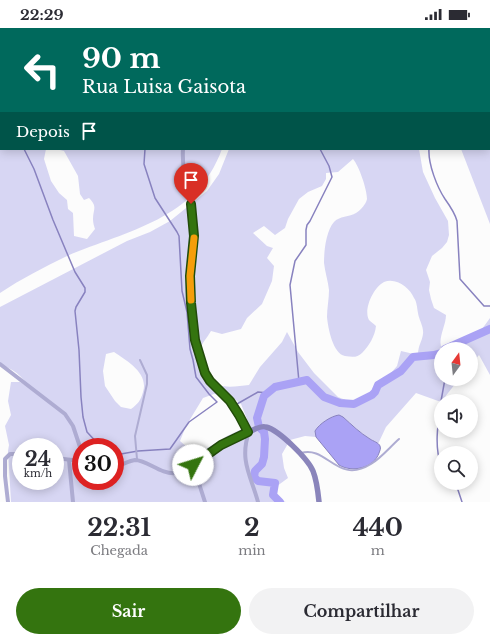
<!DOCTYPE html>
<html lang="pt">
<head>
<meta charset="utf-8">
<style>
	body { margin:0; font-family:"Libre Baskerville",serif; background:#f2f2f3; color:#2b2b33; height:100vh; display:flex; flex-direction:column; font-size:15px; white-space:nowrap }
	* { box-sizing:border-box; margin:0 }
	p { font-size:13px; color:#7c7c81 }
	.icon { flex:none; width:22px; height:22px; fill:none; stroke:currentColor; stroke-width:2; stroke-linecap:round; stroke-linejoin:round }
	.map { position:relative; height:474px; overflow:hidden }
	.details { display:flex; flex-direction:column; background:#fff; flex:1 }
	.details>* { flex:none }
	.top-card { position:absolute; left:0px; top:0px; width:490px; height:122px; box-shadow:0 2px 10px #0003; background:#00695c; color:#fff; overflow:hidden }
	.needle { width:26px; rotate:15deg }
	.buttons { position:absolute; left:434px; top:314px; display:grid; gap:8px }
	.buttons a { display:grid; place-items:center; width:44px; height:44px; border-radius:50%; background:#fff; box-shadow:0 2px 10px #0003; font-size:20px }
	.speed { position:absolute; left:12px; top:410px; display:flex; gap:8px; font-size:20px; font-weight:700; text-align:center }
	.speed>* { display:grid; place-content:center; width:52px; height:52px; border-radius:50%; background:#fff; box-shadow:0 2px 10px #0003; line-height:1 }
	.speed small { font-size:10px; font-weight:400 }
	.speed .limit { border:6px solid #d22; background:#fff; color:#111 }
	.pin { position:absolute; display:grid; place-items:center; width:34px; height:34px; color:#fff; margin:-41px -17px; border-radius:50% 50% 50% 0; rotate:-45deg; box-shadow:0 0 4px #0007 }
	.pin .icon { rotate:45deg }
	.me { position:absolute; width:44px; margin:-22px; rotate:50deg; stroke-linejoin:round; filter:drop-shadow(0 0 3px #0008) }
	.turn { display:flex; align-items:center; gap:14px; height:84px; padding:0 16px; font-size:18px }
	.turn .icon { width:52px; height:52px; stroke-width:2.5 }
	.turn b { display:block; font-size:28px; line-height:34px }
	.then { display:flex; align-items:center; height:38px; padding:0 16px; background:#0003; gap:8px; font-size:15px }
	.eta { display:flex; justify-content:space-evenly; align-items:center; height:68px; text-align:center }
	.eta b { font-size:24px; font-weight:700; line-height:28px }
	.action { display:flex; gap:8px; margin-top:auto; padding:8px 16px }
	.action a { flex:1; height:46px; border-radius:24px; background:#34740f; color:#fff; font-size:16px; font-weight:700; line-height:46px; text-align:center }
	.action a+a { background:#f2f2f3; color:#2b2b33 }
	.status { display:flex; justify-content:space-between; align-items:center; height:28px; padding:0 20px; background:#fff; direction:ltr }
	.status svg { height:11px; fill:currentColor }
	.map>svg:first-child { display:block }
	.green { fill:#d7d6f3; fill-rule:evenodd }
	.water { fill:#aaa2f5; stroke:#8882bf }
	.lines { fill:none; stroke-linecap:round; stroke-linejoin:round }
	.stream { stroke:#8882bf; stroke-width:1.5 }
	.river { stroke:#aaa2f5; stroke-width:8 }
	.lane { stroke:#aeacd2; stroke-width:2 }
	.street { stroke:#aeacd2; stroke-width:4 }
	.secondary { stroke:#8a85bb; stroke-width:5.5 }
	.route-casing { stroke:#224b0a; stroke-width:10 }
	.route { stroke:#34740f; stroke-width:7 }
	.slow { stroke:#f59e0b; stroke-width:7 }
</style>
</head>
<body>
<div class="status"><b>22:29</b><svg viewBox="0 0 49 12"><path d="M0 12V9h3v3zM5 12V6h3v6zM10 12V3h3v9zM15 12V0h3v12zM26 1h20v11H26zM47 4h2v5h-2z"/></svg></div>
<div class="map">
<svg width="490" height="474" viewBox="0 0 490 474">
	<rect width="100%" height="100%" fill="#fcfcfc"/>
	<!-- green -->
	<path class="green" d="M0,0H215V1H1V121H46L44,131L51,153L59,165L67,172L68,181L73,185L74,208L87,211L95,201C94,198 93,195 93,191C93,181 98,179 89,170L84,172L80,166L78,148L64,123L56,121H222C196,192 128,202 67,228C44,239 21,251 0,265Z
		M222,0H490V196L461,121H489V1Z
		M229,121H419L423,144L435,170L448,193L449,207L447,214L442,220L432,228L426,242L430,254L429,262L431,271L434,280L446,287C446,298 437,311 442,321H441V351H459L441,374L416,365L386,399L378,416L364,407L343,389L337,387L316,407V409L305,408L290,412L282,426L284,440L288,450L273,461L275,471L286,474H11L8,423L9,417L5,398L11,387L8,373L11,354H20L28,359C24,349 11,339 0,337V279L127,213L150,204L170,193L207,163L219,146ZM353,131C359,138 367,161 367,171C366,176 361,182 356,185C350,189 339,188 334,194C326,203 324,223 324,235C325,244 328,253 329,262C329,271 327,280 327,289C328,300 333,326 345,328C352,329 357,330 362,325C369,318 375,308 376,298C374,296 371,294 369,292C363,281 374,259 384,254C396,249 410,260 414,270C417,274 417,280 418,285C419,292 424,299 423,306C422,314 418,317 418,327L401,323L397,338L379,359L356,376L338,369L314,345L298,324L287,304L282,314L260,339L249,357C237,358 220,362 210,352C207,350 205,345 202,342C199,337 197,331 198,325C201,316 207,310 211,303L222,306L241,301L247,290L262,276L272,253L274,238L267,230L273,220L267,218L253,205L264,198L275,207L285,200L288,191L299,171L308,164L322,158L326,151V145L338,144ZM114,324C127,333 149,345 143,364C141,372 138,376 131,381L121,379L115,373L105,358L103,343L106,326ZM214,366L230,368L241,376L247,391L244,404V400L227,408L196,427L180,413L186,398L203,370ZM21,419H55V453H21ZM81,419H115V453H81Z
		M490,290V347L479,327L471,337V321H453L477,308Z"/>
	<!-- water -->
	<path class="water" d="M339,387L343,389C352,397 360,405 370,411C373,413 379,415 380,418C381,421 380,422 379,425C374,440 352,445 339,437L316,409L315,403C319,396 331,388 339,387Z"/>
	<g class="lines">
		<!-- stream -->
		<path class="stream" d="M278,0L279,1
			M0,91L1,92
			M24,121L34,141L53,192L75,244L85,260V264L76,279L75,283L79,322L81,369L83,389L87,404L101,419
			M429,121C428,136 437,159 445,171C450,178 455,185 457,193L460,251L484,278H490
			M450,321V318
			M299,354L290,257L295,233L306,217V202L307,197L310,193L332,149L329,138L320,121
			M441,373L445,351
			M441,374C438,395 434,418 441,437
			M237,376L258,364L268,365
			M115,427L138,423L170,421L189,394L217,374L209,366L196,349L193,332L190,321L187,284L182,263L179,208L177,204L155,170L144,136L145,121
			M450,455L458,462L462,474"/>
		<!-- river -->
		<path class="river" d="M445,321L490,301
			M280,474L273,467L275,455L258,453L254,449L255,443L262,436L264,429L265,411L264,404L259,399L257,390L264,368L275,359L307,352L324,369L340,375L354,376L372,367L375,364L378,357L401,343L413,329L434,327L441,325"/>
		<!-- lane -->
		<path class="lane" d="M301,425C327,417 337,457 371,436C381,430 390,419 399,411
			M137,431L135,408L147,356V347L140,332"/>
		<!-- street -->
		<path class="street" d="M176,0V1
			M183,121C181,151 195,179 194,208C194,221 190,234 190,248C189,279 192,314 204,344C209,356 221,363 230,373C238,382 243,394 249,404
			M0,336L65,386L73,398L81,422
			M249,404C239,432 251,448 258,474
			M55,430L81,433
			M69,432L73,474
			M193,437L205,474
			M115,439C122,437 128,433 135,432C147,432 161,447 176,445C191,443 201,429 212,422C223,414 236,410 249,404
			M8,474L5,448V431L10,426H21"/>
		<!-- secondary -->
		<path class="secondary" d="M249,404C254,402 260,397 266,399C279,402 308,431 313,443C317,453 318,464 319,474"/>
	</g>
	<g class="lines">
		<!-- route casing -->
		<g class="route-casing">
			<path id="route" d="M191,176L194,208L190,248L191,275L195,312L205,345L210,353L230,373L239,387L248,404L221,417L193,437"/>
		</g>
		<!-- route -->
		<use href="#route" class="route"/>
		<!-- slow -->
		<path class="slow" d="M191,272L190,248L194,210"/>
	</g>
</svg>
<div class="buttons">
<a><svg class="needle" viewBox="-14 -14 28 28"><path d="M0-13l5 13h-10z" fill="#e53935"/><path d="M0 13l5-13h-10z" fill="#7c7c81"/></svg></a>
<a><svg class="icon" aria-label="sound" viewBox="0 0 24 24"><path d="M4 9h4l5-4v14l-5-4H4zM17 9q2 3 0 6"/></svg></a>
<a><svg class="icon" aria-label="search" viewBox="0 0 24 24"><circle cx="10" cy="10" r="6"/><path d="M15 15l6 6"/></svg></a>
</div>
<div class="speed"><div>24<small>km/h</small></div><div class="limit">30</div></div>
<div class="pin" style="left:191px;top:176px;background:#d93025"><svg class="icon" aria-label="arrive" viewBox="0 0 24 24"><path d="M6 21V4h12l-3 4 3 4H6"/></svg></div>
<svg class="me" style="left:193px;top:437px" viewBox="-20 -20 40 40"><circle r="19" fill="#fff"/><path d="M0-13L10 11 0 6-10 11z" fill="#34740f"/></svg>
<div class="top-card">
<div class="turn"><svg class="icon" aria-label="left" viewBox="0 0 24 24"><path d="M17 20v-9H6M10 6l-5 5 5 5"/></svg><div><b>90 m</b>Rua Luisa Gaisota</div></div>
<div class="then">Depois<svg class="icon" aria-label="arrive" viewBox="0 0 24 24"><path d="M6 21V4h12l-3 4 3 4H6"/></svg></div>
</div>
</div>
<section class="details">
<div class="eta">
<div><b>22:31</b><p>Chegada</p></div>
<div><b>2</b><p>min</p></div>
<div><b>440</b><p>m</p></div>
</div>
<div class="action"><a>Sair</a><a>Compartilhar</a></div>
</section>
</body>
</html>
